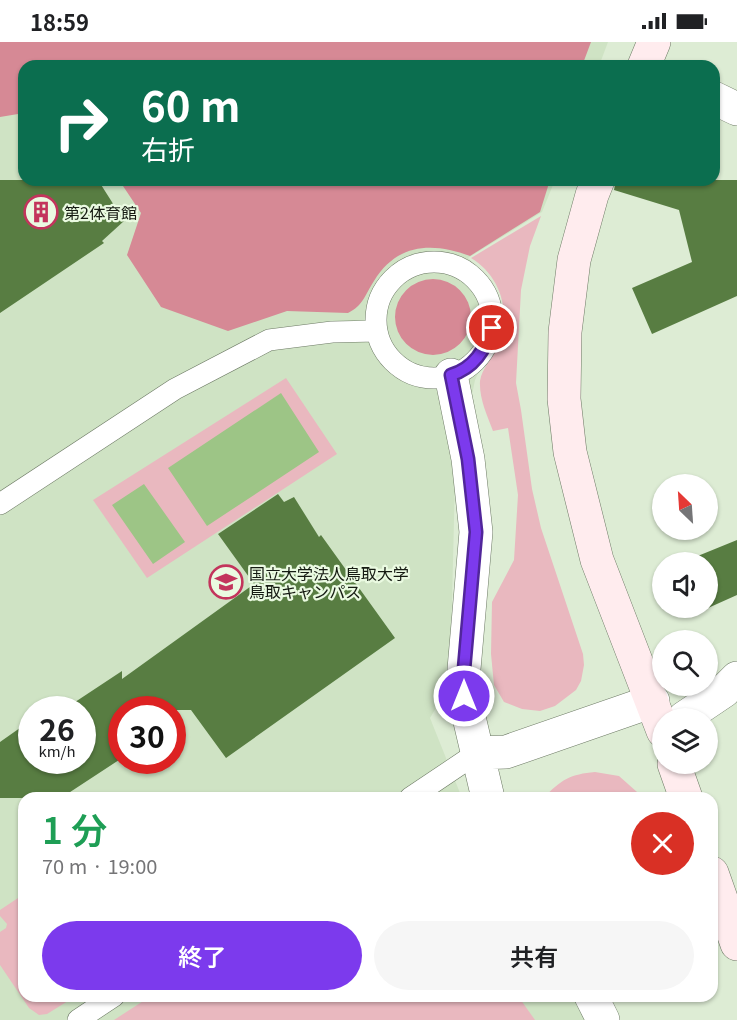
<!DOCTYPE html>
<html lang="ja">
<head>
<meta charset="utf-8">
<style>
	body { margin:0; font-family:Georgia,"Noto Sans JP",serif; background:#f6f6f6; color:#202124; height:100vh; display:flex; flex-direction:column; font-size:22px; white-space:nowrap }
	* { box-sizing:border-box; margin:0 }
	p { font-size:20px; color:#757577 }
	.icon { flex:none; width:33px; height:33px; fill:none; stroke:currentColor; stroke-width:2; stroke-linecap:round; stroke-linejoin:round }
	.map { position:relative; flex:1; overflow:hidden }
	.side { position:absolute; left:18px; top:750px; width:700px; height:210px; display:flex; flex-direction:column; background:#fff; border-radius:18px; box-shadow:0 2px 4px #0004 }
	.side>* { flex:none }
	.top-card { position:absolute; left:18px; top:18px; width:702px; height:126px; border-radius:18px; box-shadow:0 2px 4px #0004; background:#0b6e4f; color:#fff; overflow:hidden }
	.needle { width:39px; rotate:335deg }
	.controls { position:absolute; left:652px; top:432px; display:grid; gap:12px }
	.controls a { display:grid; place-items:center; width:66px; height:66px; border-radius:50%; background:#fff; box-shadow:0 2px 4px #0004; font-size:30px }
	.speed { position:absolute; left:18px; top:654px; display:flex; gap:12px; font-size:30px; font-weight:700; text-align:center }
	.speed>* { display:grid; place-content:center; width:78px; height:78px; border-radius:50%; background:#fff; box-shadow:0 2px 4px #0004; line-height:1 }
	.speed small { font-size:15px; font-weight:400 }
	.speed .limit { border:9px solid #d22; background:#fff; color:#111 }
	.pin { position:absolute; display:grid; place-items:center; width:51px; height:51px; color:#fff; margin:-26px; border:3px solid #fff; border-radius:50%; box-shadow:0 2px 6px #0007 }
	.me { position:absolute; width:66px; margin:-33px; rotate:0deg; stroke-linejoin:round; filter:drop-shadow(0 0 4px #0008) }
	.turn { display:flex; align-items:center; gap:21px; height:126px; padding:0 24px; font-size:27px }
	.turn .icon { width:78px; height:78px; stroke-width:2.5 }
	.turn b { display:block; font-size:42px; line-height:51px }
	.round { display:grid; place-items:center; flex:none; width:63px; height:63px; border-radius:32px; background:#f6f6f6 }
	.summary { display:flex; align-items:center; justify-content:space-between; height:102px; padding:0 24px }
	h1 { font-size:36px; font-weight:600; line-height:45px; color:#1e9e55 }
	.action { display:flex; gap:12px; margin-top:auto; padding:12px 24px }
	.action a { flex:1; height:69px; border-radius:36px; background:#7c3aed; color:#fff; font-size:24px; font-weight:600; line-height:69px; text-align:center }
	.action a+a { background:#f6f6f6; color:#202124 }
	.status { display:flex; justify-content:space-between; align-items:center; height:42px; padding:0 30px; background:#fff; direction:ltr }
	.status svg { height:16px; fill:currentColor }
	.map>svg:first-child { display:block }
	.built { fill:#cfe3c4; fill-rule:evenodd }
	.green { fill:#e9b8bf }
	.forest { fill:#d68995 }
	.water { fill:#9dc586 }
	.building { fill:#587d42 }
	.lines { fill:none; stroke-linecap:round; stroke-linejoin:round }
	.service-casing { stroke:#6c7964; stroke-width:22 }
	.minor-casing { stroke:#6c7964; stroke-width:34 }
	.secondary-casing { stroke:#6c7964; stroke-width:34 }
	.service { stroke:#fff; stroke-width:21 }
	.minor { stroke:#fff; stroke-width:33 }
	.secondary { stroke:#ffecee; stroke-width:33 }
	.route-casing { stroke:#51269a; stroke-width:15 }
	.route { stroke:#7c3aed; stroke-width:10 }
	.labels { text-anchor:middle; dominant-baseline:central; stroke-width:4.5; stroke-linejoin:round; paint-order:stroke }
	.poi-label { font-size:16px; fill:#151a12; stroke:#eafae1; text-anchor:start }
</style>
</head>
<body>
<div class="status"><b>18:59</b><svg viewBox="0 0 49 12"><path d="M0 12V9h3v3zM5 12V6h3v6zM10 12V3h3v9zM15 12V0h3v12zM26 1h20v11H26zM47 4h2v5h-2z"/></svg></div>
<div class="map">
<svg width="737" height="978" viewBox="0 0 737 978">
	<rect width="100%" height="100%" fill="#ddecd4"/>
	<!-- built -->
	<path class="built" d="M0,0H608L599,24H24V138H555L542,170L468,216L492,239L499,259L500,284L475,338L455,437L450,642L430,676L462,756H24V954H580L594,978H0ZM32,668H82V718H32ZM122,668H172V718H122Z"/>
	<!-- green -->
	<path class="green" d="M541,174L530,204L521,248L516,341L521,368L532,447L541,486L583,612L584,623L581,639L576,648L555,664L540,669L522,667L504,660L494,643L491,612L492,560L514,518L518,453L508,386L493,389C487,373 479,356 480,339C482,326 492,317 497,306C512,272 502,235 471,216Z
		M286,336L337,412L147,536L93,458Z
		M595,730L619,734L637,750L639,756H544C560,738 571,732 595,730Z
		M24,852V954H76L47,972L39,973L29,966L0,923V890L6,886L7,882L0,874V868Z
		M151,954H518L535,978H114Z"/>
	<!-- forest -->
	<path class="forest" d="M0,0H591L582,24H24V71L0,75Z
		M119,138H550L540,170L470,214C433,200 397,201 374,239C366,251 363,264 348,271L287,269L228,289L161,265L127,213L141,171Z
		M395 275a38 38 0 1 1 76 0a38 38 0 1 1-76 0Z"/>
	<!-- water -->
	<path class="water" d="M281,351L319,410L207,484L168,426Z
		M144,442L185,500L153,522L112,463Z"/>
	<!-- building -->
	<path class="building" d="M0,138H98L124,179L102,199L104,201L0,271Z
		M616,138H737V254L652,292L632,246L692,220L679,168L614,148Z
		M278,452L284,460L294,455L319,495L321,493L395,596L226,716L191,668H122V716L61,756H0V700L27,681L32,687V718H82V668H63L122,629V637L254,542L218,492Z
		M737,498V553L708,566V520H683Z"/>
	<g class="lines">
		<!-- service casing -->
		<g class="service-casing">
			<path id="service" d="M376 278a58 58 0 1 1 116 0a58 58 0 1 1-116 0Z
				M0,462L175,347L269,298L332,290L377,289
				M410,756L477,711
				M78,978L114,954"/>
		</g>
		<!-- minor casing -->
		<g class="minor-casing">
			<path id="minor" d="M714,56L737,67
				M451,333L468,417L476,490L464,627V654L488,756
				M684,676L724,649L737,636
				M477,711L506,710L653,659
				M591,954L603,978"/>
		</g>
		<!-- secondary casing -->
		<g class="secondary-casing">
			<path id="secondary" d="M644,24L654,0
				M598,138L592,153L574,218L565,290L564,357L570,410L597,518L663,689
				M674,722L686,756
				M712,831L737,902"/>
		</g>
		<!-- service -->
		<use href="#service" class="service"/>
		<!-- minor -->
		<use href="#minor" class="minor"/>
		<!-- secondary -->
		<use href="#secondary" class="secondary"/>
	</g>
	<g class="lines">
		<!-- route casing -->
		<g class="route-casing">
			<path id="route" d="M464,654V627L476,490L468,417L451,333C474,326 485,308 492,286"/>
		</g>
		<!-- route -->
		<use href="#route" class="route"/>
	</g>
	<!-- icons -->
	<defs>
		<g id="building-ring" transform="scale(1.725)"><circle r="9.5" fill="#eafae1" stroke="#c3345c" stroke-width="1.5"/><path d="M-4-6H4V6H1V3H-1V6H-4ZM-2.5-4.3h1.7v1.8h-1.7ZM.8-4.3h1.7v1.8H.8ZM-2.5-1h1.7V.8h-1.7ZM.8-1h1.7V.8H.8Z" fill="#c3345c"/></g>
		<g id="university-ring" transform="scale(1.725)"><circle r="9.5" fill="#eafae1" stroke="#c3345c" stroke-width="1.5"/><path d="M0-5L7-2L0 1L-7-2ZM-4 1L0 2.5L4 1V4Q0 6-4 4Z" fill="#c3345c"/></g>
	</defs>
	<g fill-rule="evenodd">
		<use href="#building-ring" x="41" y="170"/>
		<use href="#university-ring" x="226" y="540"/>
	</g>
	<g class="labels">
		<!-- poi labels -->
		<g class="poi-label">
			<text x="64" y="170">第2体育館</text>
			<text x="249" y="531">国立大学法人鳥取大学<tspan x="249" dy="18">鳥取キャンパス</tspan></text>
		</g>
	</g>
</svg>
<div class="controls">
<a><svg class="needle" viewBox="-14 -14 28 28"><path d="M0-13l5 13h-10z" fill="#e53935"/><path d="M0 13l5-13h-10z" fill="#757577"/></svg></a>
<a><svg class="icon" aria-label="sound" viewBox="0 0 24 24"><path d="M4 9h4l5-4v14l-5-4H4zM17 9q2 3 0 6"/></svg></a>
<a><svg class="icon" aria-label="search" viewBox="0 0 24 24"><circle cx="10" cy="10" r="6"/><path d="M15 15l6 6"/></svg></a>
<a><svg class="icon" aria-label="layers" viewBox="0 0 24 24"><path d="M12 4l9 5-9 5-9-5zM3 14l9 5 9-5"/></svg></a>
</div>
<div class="speed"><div>26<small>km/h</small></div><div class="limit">30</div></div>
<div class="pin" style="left:492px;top:286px;background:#d93025"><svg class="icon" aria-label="arrive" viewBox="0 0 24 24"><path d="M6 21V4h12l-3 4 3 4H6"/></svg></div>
<svg class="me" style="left:464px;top:654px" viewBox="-20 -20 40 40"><circle r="17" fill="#7c3aed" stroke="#fff" stroke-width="3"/><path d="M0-11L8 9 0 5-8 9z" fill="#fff"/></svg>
<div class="top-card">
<div class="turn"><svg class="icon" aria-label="right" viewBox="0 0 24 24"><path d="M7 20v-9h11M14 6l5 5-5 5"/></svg><div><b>60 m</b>右折</div></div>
</div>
<section class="side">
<div class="summary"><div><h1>1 分</h1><p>70 m · 19:00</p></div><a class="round" style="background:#d93025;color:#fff"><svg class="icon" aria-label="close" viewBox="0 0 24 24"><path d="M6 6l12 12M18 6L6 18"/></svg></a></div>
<div class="action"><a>終了</a><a>共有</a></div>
</section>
</div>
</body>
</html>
